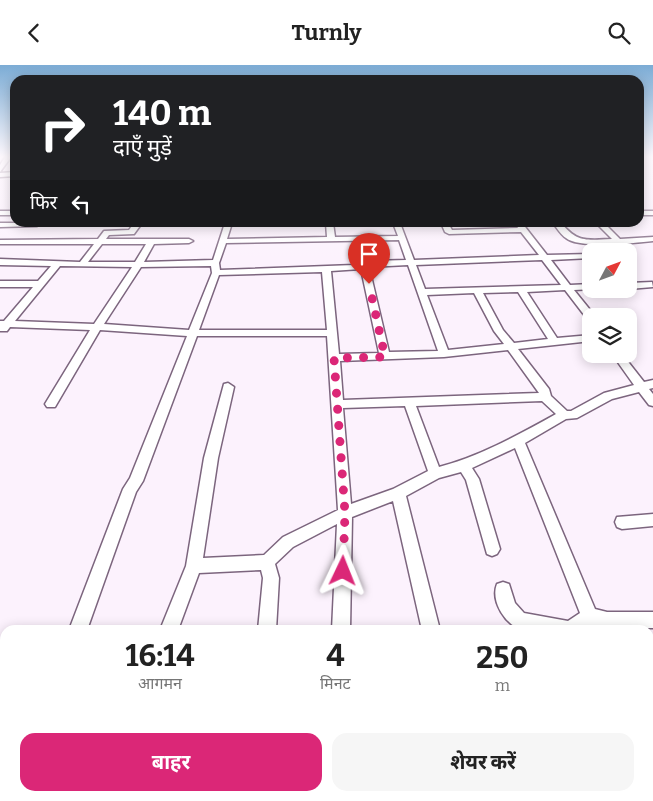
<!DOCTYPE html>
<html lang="hi">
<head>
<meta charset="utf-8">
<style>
	body { margin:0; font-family:Bitter,"Noto Sans Devanagari",serif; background:#f6f6f6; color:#222; height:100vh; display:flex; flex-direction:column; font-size:19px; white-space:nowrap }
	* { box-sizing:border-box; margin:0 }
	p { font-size:16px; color:#767676 }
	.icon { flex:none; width:28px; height:28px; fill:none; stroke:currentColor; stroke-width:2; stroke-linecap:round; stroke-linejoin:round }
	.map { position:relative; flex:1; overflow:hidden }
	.sheet { position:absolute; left:0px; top:560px; width:654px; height:176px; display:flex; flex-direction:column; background:#fff; border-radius:15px 15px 0 0; box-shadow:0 2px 12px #0003 }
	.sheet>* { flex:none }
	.hud { position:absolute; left:10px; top:10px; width:634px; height:152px; border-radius:15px; box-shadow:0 2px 12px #0003; background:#202124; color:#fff; overflow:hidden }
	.needle { width:32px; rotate:49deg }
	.fabs { position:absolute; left:582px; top:178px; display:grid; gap:10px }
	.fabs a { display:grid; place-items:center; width:55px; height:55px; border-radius:10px; background:#fff; box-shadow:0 2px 12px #0003; font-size:25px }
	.pin { position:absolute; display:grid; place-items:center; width:42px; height:42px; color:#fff; margin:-51px -21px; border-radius:50% 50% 50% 0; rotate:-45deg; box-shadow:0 0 5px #0007 }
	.pin .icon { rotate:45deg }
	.me { position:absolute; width:55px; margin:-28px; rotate:2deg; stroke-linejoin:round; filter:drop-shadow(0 0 4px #0008) }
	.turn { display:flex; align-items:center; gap:18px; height:105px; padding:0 20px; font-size:22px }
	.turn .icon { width:65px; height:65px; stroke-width:2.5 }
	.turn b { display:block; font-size:35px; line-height:42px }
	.then { display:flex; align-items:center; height:48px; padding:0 20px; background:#0003; gap:10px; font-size:19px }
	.eta { display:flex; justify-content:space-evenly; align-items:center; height:85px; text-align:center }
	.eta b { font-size:30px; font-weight:700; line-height:35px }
	.cta { display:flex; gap:10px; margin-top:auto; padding:10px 20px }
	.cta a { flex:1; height:58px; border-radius:15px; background:#db2777; color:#fff; font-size:20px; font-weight:700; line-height:58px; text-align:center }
	.cta a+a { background:#f6f6f6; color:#222 }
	header { display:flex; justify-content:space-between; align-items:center; height:65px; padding:0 20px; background:#fff; font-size:22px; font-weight:700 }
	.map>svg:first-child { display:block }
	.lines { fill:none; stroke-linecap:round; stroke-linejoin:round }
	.street-casing { stroke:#7c657e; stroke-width:3 }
	.street { fill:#fff; fill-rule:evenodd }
	.route { stroke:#db2777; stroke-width:9; stroke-dasharray:0 16.2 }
</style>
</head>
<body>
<header><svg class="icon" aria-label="back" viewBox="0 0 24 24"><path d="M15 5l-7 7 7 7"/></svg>Turnly<svg class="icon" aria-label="search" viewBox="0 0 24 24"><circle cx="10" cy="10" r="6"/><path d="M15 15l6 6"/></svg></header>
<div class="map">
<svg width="653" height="736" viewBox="0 0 653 736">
	<rect width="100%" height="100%" fill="#fcf2fd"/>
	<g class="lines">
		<!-- street casing -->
		<g class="street-casing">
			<path id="street" d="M5,92H11L0,107V100Z
				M15,107V111L0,112V108Z
				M0,146H15V150H0Z
				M639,146H653V150H639Z
				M0,158H43L37,161L0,162Z
				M134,158H142L134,169L109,170L106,174H189L193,176L189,178L154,179L144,197L213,195L225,158H232L227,174L327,172L326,158H333L335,172L398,171L393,158H400L414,195L539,190L521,167L449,169L445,167L441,158H448L452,165L518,163L515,158H522L547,190L591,189V193L551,195L570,220L591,219V224H594L574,225L595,251H591V256L588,255L565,225L527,227L557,273L591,270V276L518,284L549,324L551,331L567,346H571L604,328L634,320L612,289H622L644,317L653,315V323L649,324L653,329V341L649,340L639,327L612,334L577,353L566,354L525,378L595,544L607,547H653V563H607L592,560L585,565H523C506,561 490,536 497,519L503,517L509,519L515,538L524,548L568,556L580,548L515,383L472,403L479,414L500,484L497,489L492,491L487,489L466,415L461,407L439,413L406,431L440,565H422L393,436L352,452L350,565H332L337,459L293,482L275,499L279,513L276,565H258L263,513L261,505L199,508L178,565H160L186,501L204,393L224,319L228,318L234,322L218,393L203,493L264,490L283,472L338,445L327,271H197L143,416L136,427L87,565H69L123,424L130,413L187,271L100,265L55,342H47L45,339L90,265L10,262L7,266H0V256H4L33,222H0V216H38L51,201L0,200V194L80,197L94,179H0V175L98,174L104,166L129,165ZM399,175L406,195L371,196L354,200L220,205L219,198L226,178ZM102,179H146L135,197H88ZM542,195L561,220L425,224L416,200ZM408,200L438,286L389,287L369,202ZM60,201L132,202L94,259L15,256ZM211,201L212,208L189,265L104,259L141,202ZM361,204L379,288L339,289L331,206ZM322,207L327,265H199L219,210ZM518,227L548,274L514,278L503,265L483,228ZM474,228L494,266L504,279L448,285L427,230ZM508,285L539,328L343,335L340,296L444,292ZM542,336L556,349C518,370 481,391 439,402L416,341ZM405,341L428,406L393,424L351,439L343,343Z
				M553,158H561C578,178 586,175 612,174L596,158H604L620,174L653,172V176C635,178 579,184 566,173C561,170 557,163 553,158Z
				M652,217L653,222L629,224V218Z
				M653,449V461L622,464L617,462L615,457L617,452Z
				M0,609H5V627H0Z
				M11,731H33L32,736H10Z
				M453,731H475L476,736H454Z
				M606,731H628L629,736H607Z"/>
		</g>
		<!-- street -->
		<use href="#street" class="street"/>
	</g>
	<!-- sky -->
	<linearGradient id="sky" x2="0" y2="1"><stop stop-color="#7cacd5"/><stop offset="0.47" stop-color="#fef9fe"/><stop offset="1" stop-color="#fef9fe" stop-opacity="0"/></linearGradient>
	<rect width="653" height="195" fill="url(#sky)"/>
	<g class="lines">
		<!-- route -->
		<path class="route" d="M343,506L345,448L334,293L385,292L369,219"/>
	</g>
</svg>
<div class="fabs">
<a><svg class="needle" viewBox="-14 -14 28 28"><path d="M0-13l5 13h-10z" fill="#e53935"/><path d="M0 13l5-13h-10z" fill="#767676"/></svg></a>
<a><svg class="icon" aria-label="layers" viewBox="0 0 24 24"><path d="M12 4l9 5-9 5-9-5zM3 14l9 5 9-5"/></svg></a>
</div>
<div class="pin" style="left:369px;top:219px;background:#d93025"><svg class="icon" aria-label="arrive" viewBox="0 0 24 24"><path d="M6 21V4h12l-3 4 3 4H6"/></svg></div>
<svg class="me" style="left:343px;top:506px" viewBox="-20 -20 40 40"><path d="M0-17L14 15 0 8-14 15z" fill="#db2777" stroke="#fff" stroke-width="4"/></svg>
<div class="hud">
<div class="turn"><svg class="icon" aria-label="right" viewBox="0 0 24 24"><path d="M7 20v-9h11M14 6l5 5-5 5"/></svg><div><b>140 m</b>दाएँ मुड़ें</div></div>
<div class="then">फिर<svg class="icon" aria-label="left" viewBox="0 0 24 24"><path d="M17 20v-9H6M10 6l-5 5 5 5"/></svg></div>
</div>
<section class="sheet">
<div class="eta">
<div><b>16:14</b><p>आगमन</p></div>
<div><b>4</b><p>मिनट</p></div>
<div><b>250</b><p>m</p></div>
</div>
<div class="cta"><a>बाहर</a><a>शेयर करें</a></div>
</section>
</div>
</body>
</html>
